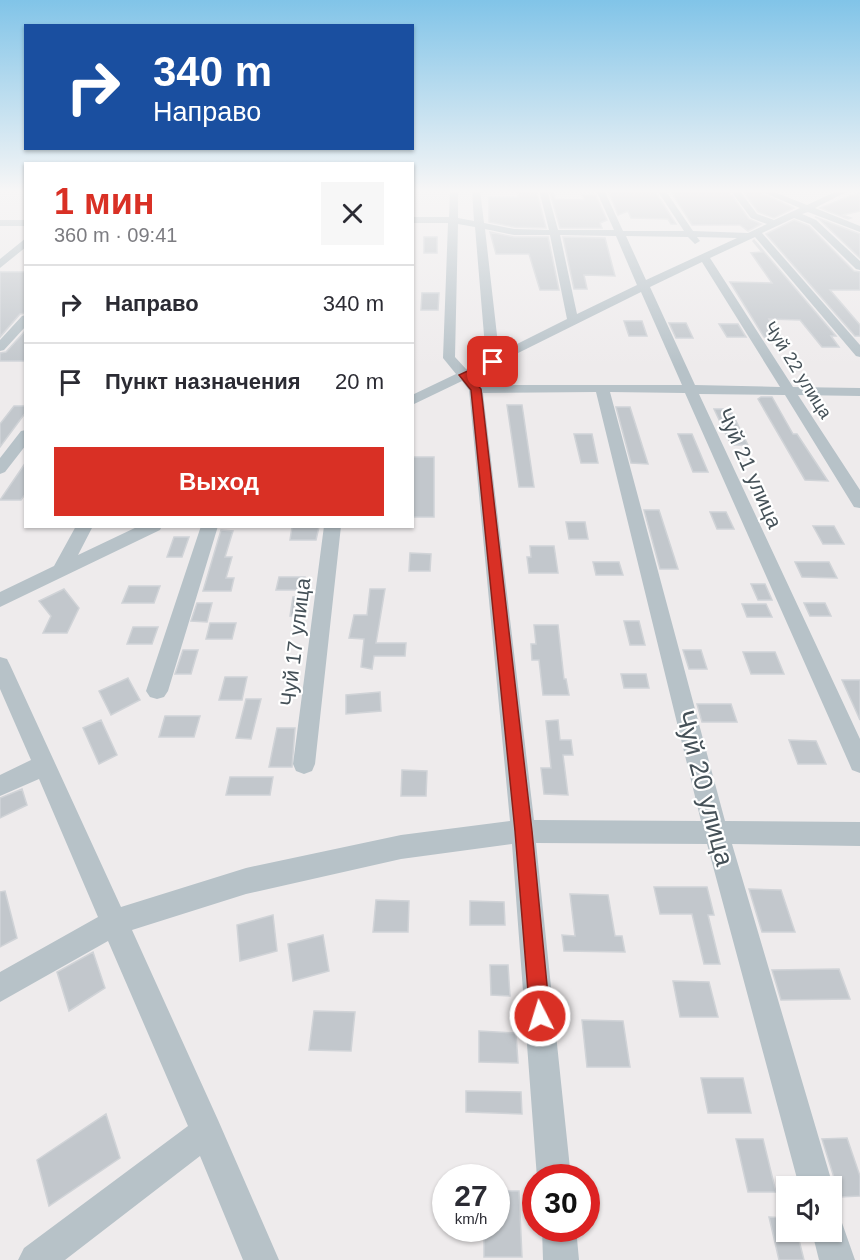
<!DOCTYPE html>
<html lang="ru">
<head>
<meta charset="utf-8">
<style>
	body { margin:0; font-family:Helvetica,sans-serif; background:#f7f7f7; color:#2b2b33; height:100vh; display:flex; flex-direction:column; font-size:22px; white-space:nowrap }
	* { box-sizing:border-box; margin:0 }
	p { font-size:20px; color:#7c7c81 }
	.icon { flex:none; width:33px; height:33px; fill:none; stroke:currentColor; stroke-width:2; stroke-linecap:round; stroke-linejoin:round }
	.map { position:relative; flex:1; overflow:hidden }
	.details { position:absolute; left:24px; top:162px; width:390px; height:366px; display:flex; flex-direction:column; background:#fff; border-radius:0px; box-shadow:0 2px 4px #0004 }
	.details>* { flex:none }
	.hud { position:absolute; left:24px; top:24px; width:390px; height:126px; border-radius:0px; box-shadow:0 2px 4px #0004; background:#1a4fa0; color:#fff; overflow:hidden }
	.tools { position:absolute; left:776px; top:1176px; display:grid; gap:12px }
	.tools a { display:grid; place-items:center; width:66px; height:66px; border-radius:0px; background:#fff; box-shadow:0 2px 4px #0004; font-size:30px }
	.speed { position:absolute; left:432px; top:1164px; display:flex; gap:12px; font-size:30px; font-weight:700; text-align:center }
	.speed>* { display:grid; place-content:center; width:78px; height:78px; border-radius:50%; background:#fff; box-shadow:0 2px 4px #0004; line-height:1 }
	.speed small { font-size:15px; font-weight:400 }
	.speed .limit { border:9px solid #d22; background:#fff; color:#111 }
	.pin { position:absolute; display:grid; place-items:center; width:51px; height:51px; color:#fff; margin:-26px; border-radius:12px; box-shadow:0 3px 9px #0006 }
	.me { position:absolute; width:66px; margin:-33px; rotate:355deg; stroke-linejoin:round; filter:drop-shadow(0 0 4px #0008) }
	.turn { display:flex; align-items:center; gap:21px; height:126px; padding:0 30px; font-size:27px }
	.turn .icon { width:78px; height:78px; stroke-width:2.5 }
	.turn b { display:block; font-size:42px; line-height:51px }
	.round { display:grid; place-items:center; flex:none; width:63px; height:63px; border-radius:0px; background:#f7f7f7 }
	.headline { display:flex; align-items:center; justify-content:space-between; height:102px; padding:0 30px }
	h1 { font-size:36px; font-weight:700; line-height:45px; color:#d93025 }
	.cta { display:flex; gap:12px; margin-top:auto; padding:12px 30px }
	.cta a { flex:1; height:69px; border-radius:0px; background:#d93025; color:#fff; font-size:24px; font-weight:700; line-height:69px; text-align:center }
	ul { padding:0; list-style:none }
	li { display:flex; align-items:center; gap:18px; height:78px; padding:0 30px; border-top:2px solid #e1e1e2 }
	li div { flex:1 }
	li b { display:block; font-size:22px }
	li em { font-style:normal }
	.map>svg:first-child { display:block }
	.building { fill:#c2c7cc; stroke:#d0d3d7; stroke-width:1.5 }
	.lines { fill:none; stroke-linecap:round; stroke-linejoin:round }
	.minor { fill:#b7c2c8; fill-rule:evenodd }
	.route { fill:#d93025; stroke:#8d1f18; stroke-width:1.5 }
	.labels { text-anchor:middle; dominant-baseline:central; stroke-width:4.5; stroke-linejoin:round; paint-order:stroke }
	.far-street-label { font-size:18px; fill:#455158; stroke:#fff }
	.street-label { font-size:21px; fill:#455158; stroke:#fff }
	.near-street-label { font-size:26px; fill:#455158; stroke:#fff }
</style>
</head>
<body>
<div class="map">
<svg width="860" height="1260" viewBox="0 0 860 1260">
	<rect width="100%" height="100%" fill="#eeebec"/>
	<!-- building -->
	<path class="building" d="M670,190H728L749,219L761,224L748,231L740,225H692Z
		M742,190H755L794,208L774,218L758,212Z
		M518,192L537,193L546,228L514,227L489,222V197H518Z
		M609,192L656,193L676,224H671L668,219L631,218L628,211L618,215Z
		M860,192V211L843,215L851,218L848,219L820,208Z
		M550,193H554L555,199L584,200L582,194H595L607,220L600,223L602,228H560Z
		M815,217L860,234V258L818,218Z
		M794,220L809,226L854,271L860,272V290H830L860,325V336H855L766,234Z
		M490,232L514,237H548L559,290H540L529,254H496Z
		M424,237H437V253H424Z
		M563,237L605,238L615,276L584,275L587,289H574Z
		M754,240L836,336H831L839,347H822L800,320L769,319L783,339L764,337L730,282L772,283L751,253L762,252L753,241Z
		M0,272H26V313L20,314L0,337Z
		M422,293H439L438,310H421Z
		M624,321H642L647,336H629Z
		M669,323H686L693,338H676Z
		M719,324H738L746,337H727Z
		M26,330V361H0V353L6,352Z
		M761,397H772L793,434H797L828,481L805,480L758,399Z
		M507,405H522L534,487H519Z
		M14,406H26V412L0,447V424Z
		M616,407H630L648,464L631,463Z
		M714,409H730L748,445H731Z
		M574,434H592L598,463H581Z
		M678,434H692L708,472H693Z
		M412,457H434V517H412Z
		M26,462V493L21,500H0Z
		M644,510H659L678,569H660Z
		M710,512H726L734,529H717Z
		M566,522H585L588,539H569Z
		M813,526H834L844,544H823Z
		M292,527H319L316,540H290Z
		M221,530L233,531L225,557H232L226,578H234L231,591H203Z
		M174,537H189L182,557H167Z
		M530,546H554L558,573H529L527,557H531Z
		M410,553L431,554L430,571H409Z
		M593,562H619L623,575H596Z
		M795,562H829L837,578L802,577Z
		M279,577H305L303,590H276Z
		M751,584H765L772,600H758Z
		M129,586H160L154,603H122Z
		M64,589L79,608L67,633H43L51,616L39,601Z
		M370,589H385L376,643H406L405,656H374L372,669L361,667L364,639L349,638L354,615H367Z
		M293,597H308L305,616H290Z
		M197,603H212L207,622L191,621Z
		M804,603H825L831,616H810Z
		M742,604H766L772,617H747Z
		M624,621H639L645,645H630Z
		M210,623H236L232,639H206Z
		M534,625H558L564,679H566L569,695H543L539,660H532L531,644H536Z
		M133,627H158L152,644H127Z
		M183,650H198L191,674H175Z
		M683,650H701L707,669H689Z
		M743,652H775L784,674H751Z
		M621,674H646L649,688H624Z
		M225,677H247L242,700H219Z
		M128,678L140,700L111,715L99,691Z
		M842,680H860V720Z
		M380,692L381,711L346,714V695Z
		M246,699H261L251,739L236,738Z
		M697,704H731L737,722H702Z
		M165,716H200L194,737H159Z
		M101,720L117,755L99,764L83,728Z
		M558,720L560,740H571L573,755H563L568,795L544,794L541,768H551L546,721Z
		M277,728H295L292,767H269Z
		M789,740L816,741L826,764H798Z
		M402,770L427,771L426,796H401Z
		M230,777H273L270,795H226Z
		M22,789L27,805L0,818V798Z
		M654,887H707L714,915H708L720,964H704L692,914H660Z
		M749,889L781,890L795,932H762Z
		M5,891L17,938L0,947V892Z
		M570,894L608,895L615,936H622L625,952L564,951L562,935L575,936Z
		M376,900L409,901L408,932H373Z
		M470,901L504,902L505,925H470Z
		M273,915L277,951L240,961L237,925Z
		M323,935L329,971L293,981L288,944Z
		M93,952L105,988L69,1011L57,972Z
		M490,965H508L510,996L491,995Z
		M839,969L850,999L781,1000L772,970Z
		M673,981L709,982L718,1017H680Z
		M314,1011L355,1012L351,1051L309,1050Z
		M582,1020L623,1021L630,1067H587Z
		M479,1031L516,1033L518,1063L479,1062Z
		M701,1078H743L751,1113H708Z
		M466,1091L521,1092L522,1114L466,1112Z
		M106,1114L120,1158L49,1206L37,1160Z
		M847,1138L860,1176V1196L840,1197L822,1139Z
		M736,1139H763L776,1192H748Z
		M496,1191H519L522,1257H484V1228H496Z
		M769,1217L786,1218V1232H797L804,1260H779Z"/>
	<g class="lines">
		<!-- minor -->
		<path class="minor" d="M450,190H458V218L474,221L472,190H480L484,223L514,229L549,230L539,190H547L558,230H614L596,190H604L623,231H684L657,190H665L693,231L748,233L767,224L751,218L730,190H739L757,214L774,220L800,208L757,190H769L807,205L839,190H850L815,208L860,226V232L808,212L802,214L816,220L860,261V270L856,269L810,224L794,218L762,233L860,345V357L856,356L755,237L710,258L793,387L860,388V396L798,395L860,490V508L854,507L785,395L699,394L860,739V773L852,770L849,763L685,393L610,392L725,821L860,822V846L732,844L833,1186L831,1190V1186H799L707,844L536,843L571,1178H537L512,844L401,859L246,894L132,930L218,1120L279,1260H243L200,1156L65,1260H18L24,1248L188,1126L108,941L0,1002V972L98,917L39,779L0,796V775L31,760L0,689V657L7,659L10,665L121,907L246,868L401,835L510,821L469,390L462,381L412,405V395L456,374L443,358L448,223H412V217H449ZM458,224L475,227L486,359L466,369L455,357ZM485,229L514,235H550L567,319L499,353ZM560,235L616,236L637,285L577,314ZM626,236L688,237L695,244L700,241L697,237L737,238L646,280ZM702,262L780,387L695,385L650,287ZM641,292L682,385H480L472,376ZM596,392L701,821L534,820L483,393Z
			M0,220H26V226H0Z
			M26,238V247L0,268V259Z
			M26,315V326L4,350L0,351V340L22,316Z
			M26,430V445L5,472L0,474V458L21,431Z
			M76,526H93L78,555L139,526H162L160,530L0,607V592L54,566Z
			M201,526H218L168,691L164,697L157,699L150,697L146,691Z
			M324,526H341L315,764L312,771L304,774L296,771L293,764Z
			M831,1216L841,1220L855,1260H819L812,1232H831Z
			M542,1228H576L579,1260H543Z"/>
	</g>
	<!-- sky -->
	<linearGradient id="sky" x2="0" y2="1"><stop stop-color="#81c4e8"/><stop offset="0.52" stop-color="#f7f6f6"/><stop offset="1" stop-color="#f7f6f6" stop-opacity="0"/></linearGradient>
	<rect width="860" height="367" fill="url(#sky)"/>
	<!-- route -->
	<path class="route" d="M493,359L497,362L496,363L470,376L481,389L532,831L550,1016L547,1023L540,1026L533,1023L530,1016L515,831L471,390L459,375Z"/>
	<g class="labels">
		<!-- far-street labels -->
		<g class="far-street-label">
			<text transform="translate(798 370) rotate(58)">Чуй 22 улица</text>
		</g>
		<!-- street labels -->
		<g class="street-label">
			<text transform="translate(750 468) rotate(66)">Чуй 21 улица</text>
			<text transform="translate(295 642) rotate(-83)">Чуй 17 улица</text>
		</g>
		<!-- near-street labels -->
		<g class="near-street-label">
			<text transform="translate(705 788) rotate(75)">Чуй 20 улица</text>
		</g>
	</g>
</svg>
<div class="tools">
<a><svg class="icon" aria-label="sound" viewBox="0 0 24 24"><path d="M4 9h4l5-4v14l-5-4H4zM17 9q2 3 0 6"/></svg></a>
</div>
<div class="speed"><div>27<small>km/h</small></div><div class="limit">30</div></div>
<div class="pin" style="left:493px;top:362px;background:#d93025"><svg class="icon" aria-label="arrive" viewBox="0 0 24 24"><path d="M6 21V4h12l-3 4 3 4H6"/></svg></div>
<svg class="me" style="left:540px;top:1016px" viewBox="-20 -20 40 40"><circle r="17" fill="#d93025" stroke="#fff" stroke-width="3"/><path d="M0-11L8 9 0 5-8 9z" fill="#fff"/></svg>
<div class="hud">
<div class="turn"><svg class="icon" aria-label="right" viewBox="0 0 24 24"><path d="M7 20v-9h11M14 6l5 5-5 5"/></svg><div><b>340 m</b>Направо</div></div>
</div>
<section class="details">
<div class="headline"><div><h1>1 мин</h1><p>360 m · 09:41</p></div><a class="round"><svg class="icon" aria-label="close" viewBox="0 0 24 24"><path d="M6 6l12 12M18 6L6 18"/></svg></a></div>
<ul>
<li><svg class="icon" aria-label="right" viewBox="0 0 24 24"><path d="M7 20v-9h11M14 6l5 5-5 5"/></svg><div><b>Направо</b></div><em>340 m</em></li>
<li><svg class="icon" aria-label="arrive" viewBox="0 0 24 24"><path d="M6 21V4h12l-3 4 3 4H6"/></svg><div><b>Пункт назначения</b></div><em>20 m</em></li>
</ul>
<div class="cta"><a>Выход</a></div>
</section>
</div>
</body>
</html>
